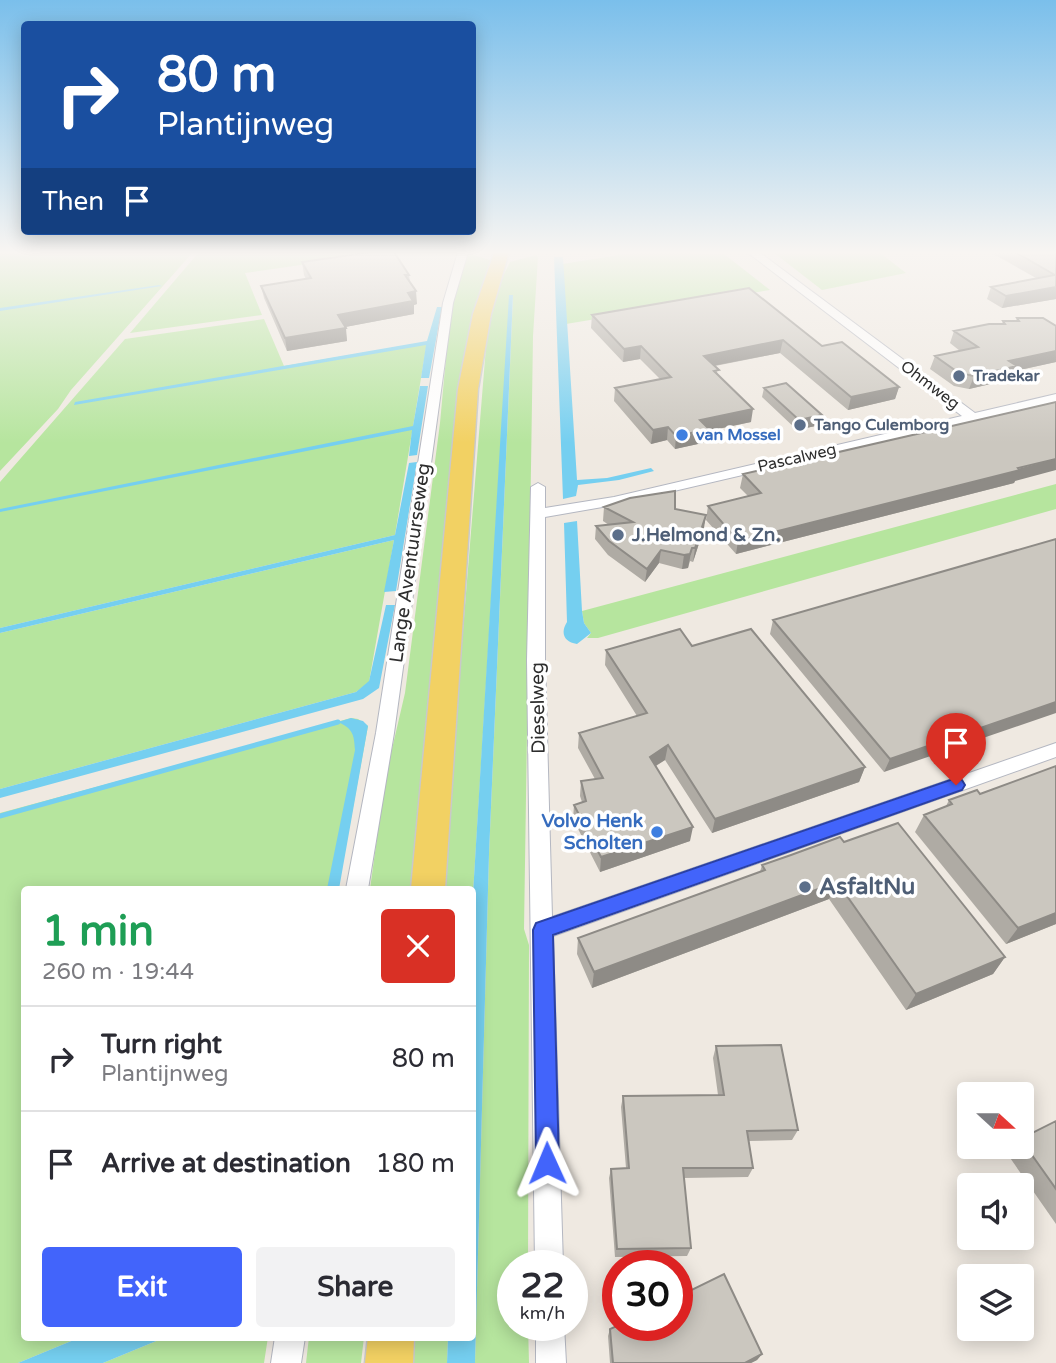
<!DOCTYPE html>
<html lang="en">
<head>
<meta charset="utf-8">
<style>
	body { margin:0; font-family:"Varela Round",sans-serif; background:#f2f2f3; color:#2b2b33; height:100vh; display:flex; flex-direction:column; font-size:26px; white-space:nowrap }
	* { box-sizing:border-box; margin:0 }
	p { font-size:23px; color:#7c7c81 }
	.icon { flex:none; width:38px; height:38px; fill:none; stroke:currentColor; stroke-width:2; stroke-linecap:round; stroke-linejoin:round }
	.map { position:relative; flex:1; overflow:hidden }
	.side { position:absolute; left:21px; top:886px; width:455px; height:455px; display:flex; flex-direction:column; background:#fff; border-radius:7px; box-shadow:0 4px 18px #0003 }
	.side>* { flex:none }
	.hud { position:absolute; left:21px; top:21px; width:455px; height:214px; border-radius:7px; box-shadow:0 4px 18px #0003; background:#1a4fa0; color:#fff; overflow:hidden }
	.needle { width:46px; rotate:111deg }
	.controls { position:absolute; left:957px; top:1082px; display:grid; gap:14px }
	.controls a { display:grid; place-items:center; width:77px; height:77px; border-radius:7px; background:#fff; box-shadow:0 4px 18px #0003; font-size:35px }
	.speed { position:absolute; left:497px; top:1250px; display:flex; gap:14px; font-size:35px; font-weight:700; text-align:center }
	.speed>* { display:grid; place-content:center; width:91px; height:91px; border-radius:50%; background:#fff; box-shadow:0 4px 18px #0003; line-height:1 }
	.speed small { font-size:18px; font-weight:400 }
	.speed .limit { border:10px solid #d22; background:#fff; color:#111 }
	.pin { position:absolute; display:grid; place-items:center; width:60px; height:60px; color:#fff; margin:-72px -30px; border-radius:50% 50% 50% 0; rotate:-45deg; box-shadow:0 0 7px #0007 }
	.pin .icon { rotate:45deg }
	.me { position:absolute; width:77px; margin:-38px; rotate:359deg; stroke-linejoin:round; filter:drop-shadow(0 0 5px #0008) }
	.turn { display:flex; align-items:center; gap:24px; height:147px; padding:0 21px; font-size:32px }
	.turn .icon { width:91px; height:91px; stroke-width:2.5 }
	.turn b { display:block; font-size:49px; line-height:60px }
	.then { display:flex; align-items:center; height:66px; padding:0 21px; background:#0003; gap:14px; font-size:26px }
	.round { display:grid; place-items:center; flex:none; width:74px; height:74px; border-radius:7px; background:#f2f2f3 }
	.summary { display:flex; align-items:center; justify-content:space-between; height:119px; padding:0 21px }
	h1 { font-size:42px; font-weight:700; line-height:52px; color:#1e9e55 }
	.cta { display:flex; gap:14px; margin-top:auto; padding:14px 21px }
	.cta a { flex:1; height:80px; border-radius:7px; background:#4264fb; color:#fff; font-size:28px; font-weight:700; line-height:80px; text-align:center }
	.cta a+a { background:#f2f2f3; color:#2b2b33 }
	ul { padding:0; list-style:none }
	li { display:flex; align-items:center; gap:21px; height:105px; padding:0 21px; border-top:2px solid #e1e1e2 }
	li div { flex:1 }
	li b { display:block; font-size:26px }
	li em { font-style:normal }
	.map>svg:first-child { display:block }
	.green { fill:#b6e59e }
	.water { fill:#75cff0 }
	.lines { fill:none; stroke-linecap:round; stroke-linejoin:round }
	.stream { stroke:#75cff0; stroke-width:5 }
	.street-casing { stroke:#b4b7c1; stroke-width:2 }
	.primary-casing { stroke:#c9c9c9; stroke-width:3 }
	.street { fill:#fff; fill-rule:evenodd }
	.primary { fill:#f2d163; fill-rule:evenodd }
	.wall { fill:#afaba4 }
	.shaded-wall { fill:#8e8b86 }
	.building { fill:#cbc7bf; stroke:#8e8b86; stroke-width:2 }
	.route { fill:#4264fb; stroke:#2b41a3; stroke-width:2 }
	.service-dot { fill:#5c6f8a; stroke:#fff; stroke-width:2.5 }
	.shop-dot { fill:#3f7fe0; stroke:#fff; stroke-width:2.5 }
	.labels { text-anchor:middle; dominant-baseline:central; stroke-width:7; stroke-linejoin:round; paint-order:stroke }
	.far-service-label { font-size:16px; font-weight:bold; fill:#4e5e75; stroke:#fff; text-anchor:start }
	.far-street-label { font-size:16px; fill:#2e2e2e; stroke:#fff }
	.far-shop-label { font-size:16px; font-weight:bold; fill:#366cbe; stroke:#fff; text-anchor:start }
	.service-label { font-size:19px; font-weight:bold; fill:#4e5e75; stroke:#fff; text-anchor:start }
	.street-label { font-size:19px; fill:#2e2e2e; stroke:#fff }
	.shop-label { font-size:19px; font-weight:bold; fill:#366cbe; stroke:#fff; text-anchor:end }
	.near-service-label { font-size:23px; font-weight:bold; fill:#4e5e75; stroke:#fff; text-anchor:start }
</style>
</head>
<body>
<div class="map">
<svg width="1056" height="1363" viewBox="0 0 1056 1363">
	<rect width="100%" height="100%" fill="#efe9e1"/>
	<!-- green -->
	<path class="green" d="M0,252H193L71,390L58,409L0,471Z
		M199,252H390L245,273L262,315L130,333Z
		M639,252L724,254L770,290L566,324L562,264Z
		M773,252H879L906,273L822,290Z
		M467,253L493,261L456,448L410,889H370L385,779L405,693L440,423L451,303Z
		M536,255L538,257L533,336L524,929L529,945L528,1265H513V1325H528L529,1363H475L489,854L513,296L510,295L473,894L472,889H442L486,347L494,294L510,262Z
		M264,319L284,366L427,342L395,535L0,628V482L125,339Z
		M1056,484V509L598,638H587L591,633L584,623L582,611Z
		M394,540L369,682L356,692L0,789V633Z
		M351,718L358,719L368,726L338,889H24V1337H81L18,1363H0V813Z
		M166,1337H268L264,1363H103Z
		M309,1337H364L361,1363H306Z
		M411,1337H448L447,1363H409Z"/>
	<!-- water -->
	<path class="water" d="M554,257H563L577,480L607,478L651,468L654,471L619,480L578,485L576,496L563,499Z
		M159,285L162,286L0,311V308Z
		M509,295H513L489,854L475,1363H447L448,1337H472L473,894Z
		M437,307H442L429,378H421L426,345L74,405L75,402L427,341Z
		M420,386H428L417,455L409,456L412,430L0,512V509L413,426Z
		M417,462L396,591L384,592L394,540L0,633V628L395,535L409,463Z
		M577,521L582,611L584,623L591,633L577,644C564,642 560,633 567,622L564,523Z
		M386,605H395L379,688L363,699L0,798V789L356,692L369,681Z
		M351,718L363,721L368,726L339,889H327L355,750C354,734 353,729 338,722Z
		M81,1337H166L103,1363H18Z"/>
	<g class="lines">
		<!-- stream -->
		<path class="stream" d="M0,816L338,722"/>
		<!-- street casing -->
		<g class="street-casing">
			<path id="street" d="M458,252H468L453,303L394,733L368,889H346L376,733L443,303Z
				M747,252H759L975,413L1056,394V402L614,505L545,517V660L552,917L1056,743V757L553,936L563,1265H535L527,660L531,487L538,483L545,487V508L614,497L962,416Z
				M536,1325H564L566,1363H536Z
				M275,1337H305L301,1363H271Z"/>
		</g>
		<!-- primary casing -->
		<g class="primary-casing">
			<path id="primary" d="M509,252L491,314L478,389L445,889H411L458,389L473,314L494,253Z
				M368,1337H414L413,1363H365Z"/>
		</g>
		<!-- street -->
		<use href="#street" class="street"/>
		<!-- primary -->
		<use href="#primary" class="primary"/>
	</g>
	<!-- wall -->
	<path class="wall" d="M990,252H1056V299L1002,308L987,299L991,287L1036,278Z
		M302,262L409,275L410,282L417,304L414,305V314L345,327L347,341L287,351L264,298L261,286L306,279L304,275Z
		M592,315L822,346L899,387L895,399L848,410L780,353L715,366L718,375L751,422L708,431L707,442L675,449L667,440L651,444L614,401L615,388L660,379L640,359L623,362L591,328Z
		M1017,318L1056,326V362L1015,371L1012,379L969,389L954,386L930,369L935,356L960,351L950,343L954,331L1002,324L1003,321H1016Z
		M764,388L820,425L797,430L762,397Z
		M743,474L1015,481L1014,483L736,554L706,520L708,506L748,496L740,488Z
		M604,507L675,509L704,528L693,562L690,561L688,568L682,569L659,563L645,582L608,555L595,539L596,526L609,525L603,521Z
		M1056,539L884,772L770,634L773,620Z
		M692,646L865,767L859,782L712,833L665,760L656,766L690,841L600,872L573,819L574,805L582,802L580,796L581,781L595,779L578,748L579,733L637,716L605,665L606,650Z
		M980,794L1056,924L1006,944L915,832L924,815L946,806L949,800Z
		M844,842L1005,957L993,974L906,1010L829,899L592,988L577,954L578,938L760,872L762,865Z
		M716,1046L798,1130L792,1140L749,1141L753,1168L748,1177L684,1178L691,1248L687,1256L615,1257L609,1178L611,1169L626,1168L621,1107L623,1096L718,1095L713,1058Z
		M1056,1121V1224L1006,1152L1013,1146H1022V1138Z
		M610,1329L762,1354L757,1360L751,1363H610L608,1336Z"/>
	<!-- shaded-wall -->
	<path class="shaded-wall" d="M1056,287V299L1002,308L1006,296Z
		M416,291L417,304L414,305V314L340,328L338,315L408,293Z
		M346,328L347,341L287,351L285,338Z
		M783,340L780,353L702,368L704,356Z
		M641,346L640,359L623,362L624,349Z
		M1056,351V362L1015,371L1012,379L969,389L974,376L1009,361Z
		M899,387L895,399L848,410L851,397Z
		M753,409L751,422L708,431L707,442L675,449L676,436L700,420Z
		M822,415L820,425L797,430L799,420Z
		M668,427L667,440L651,444L653,430Z
		M1056,459V470L1015,481L1014,483L736,554L738,541Z
		M706,515L704,528L693,562L695,548Z
		M692,548L688,568L682,569L684,555Z
		M661,550L659,563L645,582L647,569Z
		M1056,702V713L884,772L890,759Z
		M668,745L665,760L647,771L650,757Z
		M865,767L859,782L712,833L715,819Z
		M693,827L690,841L600,872L601,857Z
		M837,882L829,899L592,988L594,972Z
		M1056,913V924L1006,944L1018,928Z
		M1005,957L993,974L906,1010L916,994Z
		M762,1354L757,1360L751,1363H745Z"/>
	<!-- building -->
	<path class="building" d="M372,252H394L409,275H405L416,291L408,293L413,301L338,315L346,328L285,338L261,286L311,278L302,262Z
		M1015,252H1056V287L1006,296L991,287L1055,275Z
		M749,288L822,346L842,342L899,387L851,397L783,340L704,356L719,370L714,371L753,409L700,420L709,429L691,433L676,436L668,427L653,430L615,388L671,377L641,346L624,349L592,315Z
		M1017,318H1043L1056,326V351L1009,361L1017,366L974,376L959,373L935,356L978,347L954,331L989,324H1005L1003,321H1019Z
		M786,383L822,415L799,420L764,388Z
		M1056,402V459L1018,468L1020,470L738,541L708,506L761,493L743,474Z
		M675,491V509L706,515L695,548H692L690,554L684,555L661,550L647,569L609,541L596,526L633,522L604,507L630,498Z
		M1056,539V702L890,759L773,620Z
		M680,629L692,646L751,629L865,767L715,819L668,745L650,757L693,827L601,857L574,805L586,801L581,781L603,778L579,733L647,713L606,650Z
		M1056,766V913L1018,928L924,815L952,804L949,800L977,790L980,794Z
		M898,823L1005,957L916,994L837,882L594,972L578,938L765,870L762,865L791,855L840,837L844,842Z
		M781,1045L798,1130L747,1131L753,1168H683L691,1248L617,1249L611,1169L629,1168L623,1096L724,1095L716,1046Z
		M1056,1121V1189L1022,1141V1138Z
		M724,1274L762,1354L745,1363H613L610,1329L619,1325H677V1297Z"/>
	<!-- sky -->
	<linearGradient id="sky" x2="0" y2="1"><stop stop-color="#7abfeb"/><stop offset="0.57" stop-color="#f8f5f2"/><stop offset="1" stop-color="#f8f5f2" stop-opacity="0"/></linearGradient>
	<rect width="1056" height="443" fill="url(#sky)"/>
	<!-- route -->
	<path class="route" d="M956,778L962,780L965,785L962,790L553,935L559,1163L556,1172L547,1175L539,1172L536,1163L533,930L536,923Z"/>
	<!-- markers -->
	<g class="service-dot">
		<circle cx="959" cy="376" r="7"/>
		<circle cx="800" cy="425" r="7"/>
		<circle cx="618" cy="535" r="7"/>
		<circle cx="805" cy="887" r="7"/>
	</g>
	<g class="shop-dot">
		<circle cx="682" cy="435" r="7"/>
		<circle cx="657" cy="832" r="7"/>
	</g>
	<g class="labels">
		<!-- far-service labels -->
		<g class="far-service-label">
			<text x="973" y="376">Tradekar</text>
			<text x="814" y="425">Tango Culemborg</text>
		</g>
		<!-- far-street labels -->
		<g class="far-street-label">
			<text transform="translate(930 385) rotate(37)">Ohmweg</text>
			<text transform="translate(797 458) rotate(-13)">Pascalweg</text>
		</g>
		<!-- far-shop labels -->
		<g class="far-shop-label">
			<text x="696" y="435">van Mossel</text>
		</g>
		<!-- service labels -->
		<g class="service-label">
			<text x="632" y="535">J.Helmond &amp; Zn.</text>
		</g>
		<!-- street labels -->
		<g class="street-label">
			<text transform="translate(410 563) rotate(-82)">Lange Aventuurseweg</text>
			<text transform="translate(538 708) rotate(-91)">Dieselweg</text>
		</g>
		<!-- shop labels -->
		<g class="shop-label">
			<text x="643" y="821">Volvo Henk<tspan x="643" dy="22">Scholten</tspan></text>
		</g>
		<!-- near-service labels -->
		<g class="near-service-label">
			<text x="819" y="887">AsfaltNu</text>
		</g>
	</g>
</svg>
<div class="controls">
<a><svg class="needle" viewBox="-14 -14 28 28"><path d="M0-13l5 13h-10z" fill="#e53935"/><path d="M0 13l5-13h-10z" fill="#7c7c81"/></svg></a>
<a><svg class="icon" aria-label="sound" viewBox="0 0 24 24"><path d="M4 9h4l5-4v14l-5-4H4zM17 9q2 3 0 6"/></svg></a>
<a><svg class="icon" aria-label="layers" viewBox="0 0 24 24"><path d="M12 4l9 5-9 5-9-5zM3 14l9 5 9-5"/></svg></a>
</div>
<div class="speed"><div>22<small>km/h</small></div><div class="limit">30</div></div>
<div class="pin" style="left:956px;top:785px;background:#d93025"><svg class="icon" aria-label="arrive" viewBox="0 0 24 24"><path d="M6 21V4h12l-3 4 3 4H6"/></svg></div>
<svg class="me" style="left:547px;top:1163px" viewBox="-20 -20 40 40"><path d="M0-17L14 15 0 8-14 15z" fill="#4264fb" stroke="#fff" stroke-width="4"/></svg>
<div class="hud">
<div class="turn"><svg class="icon" aria-label="right" viewBox="0 0 24 24"><path d="M7 20v-9h11M14 6l5 5-5 5"/></svg><div><b>80 m</b>Plantijnweg</div></div>
<div class="then">Then<svg class="icon" aria-label="arrive" viewBox="0 0 24 24"><path d="M6 21V4h12l-3 4 3 4H6"/></svg></div>
</div>
<section class="side">
<div class="summary"><div><h1>1 min</h1><p>260 m · 19:44</p></div><a class="round" style="background:#d93025;color:#fff"><svg class="icon" aria-label="close" viewBox="0 0 24 24"><path d="M6 6l12 12M18 6L6 18"/></svg></a></div>
<ul>
<li><svg class="icon" aria-label="right" viewBox="0 0 24 24"><path d="M7 20v-9h11M14 6l5 5-5 5"/></svg><div><b>Turn right</b><p>Plantijnweg</p></div><em>80 m</em></li>
<li><svg class="icon" aria-label="arrive" viewBox="0 0 24 24"><path d="M6 21V4h12l-3 4 3 4H6"/></svg><div><b>Arrive at destination</b></div><em>180 m</em></li>
</ul>
<div class="cta"><a>Exit</a><a>Share</a></div>
</section>
</div>
</body>
</html>
